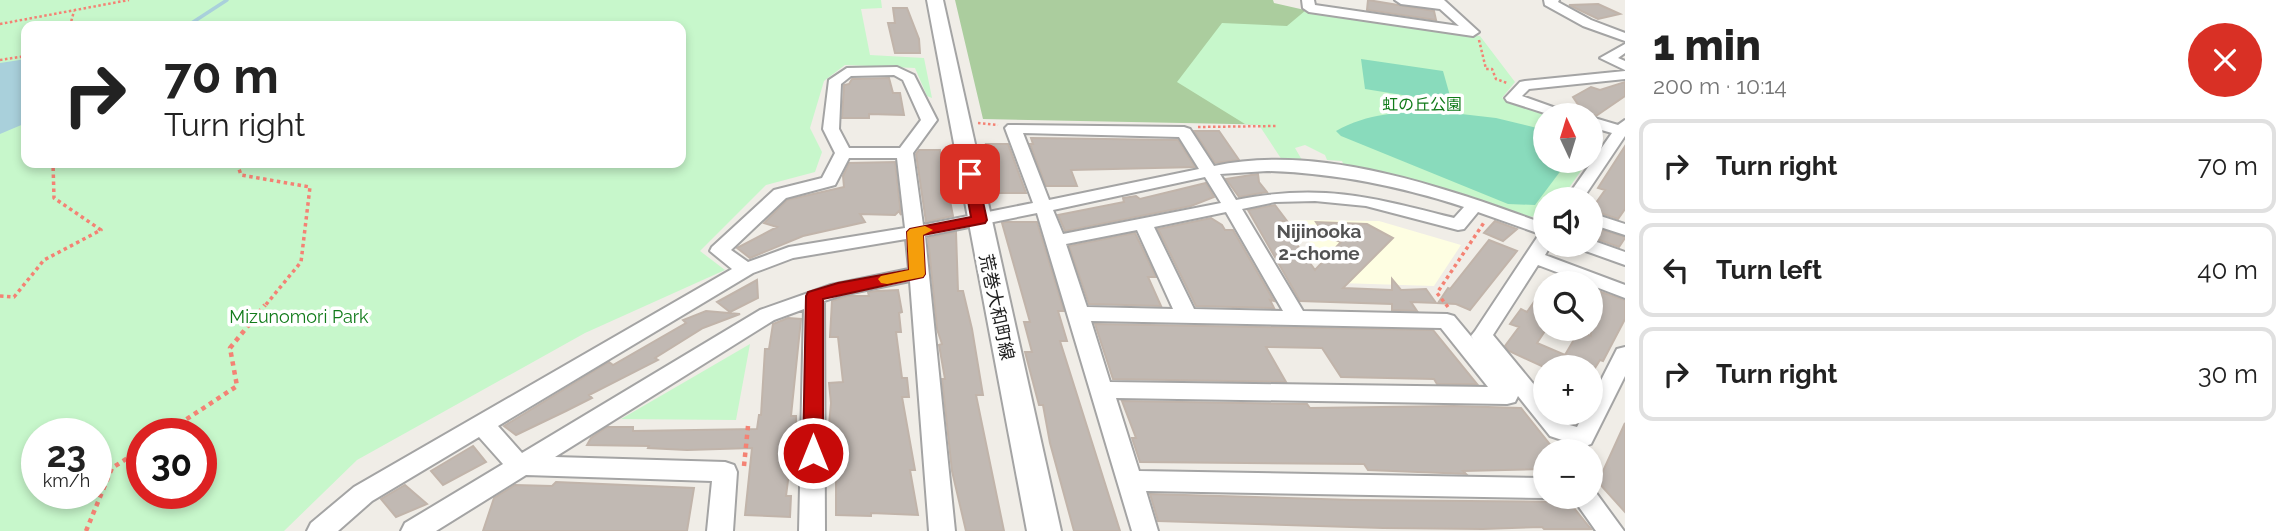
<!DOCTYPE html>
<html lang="en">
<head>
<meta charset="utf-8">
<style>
	body { margin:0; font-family:Raleway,"Noto Sans JP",sans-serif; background:#f6f6f6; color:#222; height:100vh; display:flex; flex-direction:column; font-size:26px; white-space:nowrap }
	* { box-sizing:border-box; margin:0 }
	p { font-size:23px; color:#767676 }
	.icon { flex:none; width:38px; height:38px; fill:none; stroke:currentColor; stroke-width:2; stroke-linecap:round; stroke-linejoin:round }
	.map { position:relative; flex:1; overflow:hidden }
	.sheet { display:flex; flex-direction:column; background:#fff; width:665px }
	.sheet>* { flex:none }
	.top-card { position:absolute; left:21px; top:21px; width:665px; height:147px; border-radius:14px; box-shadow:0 4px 10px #0003; background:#fff; color:#222; overflow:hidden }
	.needle { width:46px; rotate:356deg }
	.fabs { position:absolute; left:1533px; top:103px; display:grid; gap:14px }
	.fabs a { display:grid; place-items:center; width:70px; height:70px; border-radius:50%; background:#fff; box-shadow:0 4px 10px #0003; font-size:35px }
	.speed { position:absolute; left:21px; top:418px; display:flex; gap:14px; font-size:35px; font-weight:700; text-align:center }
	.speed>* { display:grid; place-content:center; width:91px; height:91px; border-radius:50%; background:#fff; box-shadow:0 4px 10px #0003; line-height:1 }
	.speed small { font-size:18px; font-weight:400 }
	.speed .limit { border:10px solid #d22; background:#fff; color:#111 }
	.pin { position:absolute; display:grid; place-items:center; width:60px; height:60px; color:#fff; margin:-30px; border-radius:14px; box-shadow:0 4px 10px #0006 }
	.me { position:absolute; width:77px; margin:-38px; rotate:0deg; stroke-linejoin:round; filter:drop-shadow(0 0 5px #0008) }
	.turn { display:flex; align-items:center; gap:24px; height:147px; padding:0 28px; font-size:32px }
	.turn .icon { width:91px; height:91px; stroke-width:2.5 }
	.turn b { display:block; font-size:49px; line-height:60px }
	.round { display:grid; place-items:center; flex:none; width:74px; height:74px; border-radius:37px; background:#f6f6f6 }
	.head { display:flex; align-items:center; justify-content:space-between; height:119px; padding:0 28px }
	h1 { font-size:42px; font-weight:800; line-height:52px }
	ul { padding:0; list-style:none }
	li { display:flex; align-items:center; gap:21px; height:94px; margin:0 14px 10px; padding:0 14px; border:4px solid #e0e0e0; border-radius:14px }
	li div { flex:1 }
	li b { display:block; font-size:26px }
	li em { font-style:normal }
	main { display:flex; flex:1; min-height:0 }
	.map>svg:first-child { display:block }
	.education { fill:#fefee2 }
	.forest { fill:#abcd9e }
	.park { fill:#c7f7cb; fill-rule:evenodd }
	.pitch { fill:#89dbbc }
	.water { fill:#a9d0db }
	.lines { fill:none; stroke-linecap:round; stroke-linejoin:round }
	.stream { stroke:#a9d0db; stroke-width:3.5 }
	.building { fill:#c1b9b3; stroke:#c1b4aa; stroke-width:2 }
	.minor-casing { stroke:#a4a4a4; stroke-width:4 }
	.tertiary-casing { stroke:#a4a4a4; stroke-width:4 }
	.path-far2 { stroke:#f48274; stroke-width:2.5; stroke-dasharray:2.5 2.5; stroke-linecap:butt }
	.path-far1 { stroke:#f48274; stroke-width:3.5; stroke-dasharray:3.5 3.5; stroke-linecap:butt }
	.path { stroke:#f48274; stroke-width:4.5; stroke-dasharray:4.5 4.5; stroke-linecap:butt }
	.minor { fill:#fff; fill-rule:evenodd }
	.tertiary { fill:#fff; fill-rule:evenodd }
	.route { fill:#c70a09; stroke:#810606; stroke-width:2 }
	.slow { fill:#f59e0b }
	.labels { text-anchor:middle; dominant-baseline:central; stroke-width:7; stroke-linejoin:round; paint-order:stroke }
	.far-park-label { font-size:16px; fill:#117b1a; stroke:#fff }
	.street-label { font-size:18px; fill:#202020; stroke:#fff }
	.park-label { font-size:18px; fill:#117b1a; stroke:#fff }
	.neighbourhood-label { font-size:19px; font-weight:bold; fill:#535353; stroke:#fff }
</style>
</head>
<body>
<main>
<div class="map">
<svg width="1625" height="531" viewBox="0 0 1625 531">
	<rect width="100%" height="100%" fill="#f0ede7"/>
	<!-- education -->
	<path class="education" d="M1294,220L1379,221L1461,245L1434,286L1339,283Z"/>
	<!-- forest -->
	<path class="forest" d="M955,0H1273L1274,3L1384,28L1279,125L983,119Z"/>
	<!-- park -->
	<path class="park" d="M0,0H881L882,8L861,9L870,55L924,58L932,98L927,96L915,68L845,65L824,81L810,128L822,152L815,172L766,185L700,251L725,270L585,333L357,460L284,531H0ZM26,26H681V163H26ZM37,434H96V494H37ZM142,434H201V494H142Z
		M1306,10L1480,36L1515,82L1502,98L1560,115L1545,116V161H1588L1561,199L1545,200V216L1524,217L1431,185L1344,166L1342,161L1327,160L1325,155L1305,145L1295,148L1302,160H1282L1259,125L1245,124L1177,82L1222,23L1287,26Z
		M750,344L736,420L621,419Z"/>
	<!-- pitch -->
	<path class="pitch" d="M1361,59L1443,71L1452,103L1365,89Z
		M1435,111L1496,118L1545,130V161H1568L1535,205L1508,204L1341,136L1336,131C1368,113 1400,112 1435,111Z"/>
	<!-- water -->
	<path class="water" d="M26,59V123L0,134V63Z"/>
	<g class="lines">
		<!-- stream -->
		<path class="stream" d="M187,26L227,0"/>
	</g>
	<!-- building -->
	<path class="building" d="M1368,0L1434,11L1436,20L1367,10Z
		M1598,4L1620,14L1598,19L1569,5Z
		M893,8H907L919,39L920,53H895L888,23H895Z
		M889,78L893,93H900L904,115L869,114V118H842L844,85L849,84L852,79Z
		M1625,82V96L1596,116L1574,110L1579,106L1573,97L1591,87L1600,90Z
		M1194,131H1219L1239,160L1215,163Z
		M1031,138L1178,140L1195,167L1071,170L1077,186H1046L1030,144H1033Z
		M986,144H1008L1026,193H999Z
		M1625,146V209L1618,219L1591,210L1605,190L1598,188Z
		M919,150H940L953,216L926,222L916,154Z
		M895,162L901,215L899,211L895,215L860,214L865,222L803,236L750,258L737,248L777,227L764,223L787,200L844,187L843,176L849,163Z
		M1258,174L1259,182L1267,192L1239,197L1226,179Z
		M1206,183L1214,197L1191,206L1065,231L1058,215L1124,202L1123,198L1136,196L1140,199Z
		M1275,205L1287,221H1280L1315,270L1341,242L1325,236L1316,222L1367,224L1393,238L1343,288L1392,290V279L1401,290L1426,289L1436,303L1411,302L1417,311L1392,310V304L1300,301L1248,210Z
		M1211,218L1222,225L1225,230H1233L1274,301L1270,300L1274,308L1196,306L1158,229Z
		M1495,221L1517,229L1503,241L1484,233Z
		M1005,222H1037L1064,311H1058L1067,341H1060L1120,531H1074L1050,443L1043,405H1039L1025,352H1032L1024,322H1030L1002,223Z
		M1596,228L1625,237V238L1619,247L1591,237Z
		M956,232L958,291H963L972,329L983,395H976L1004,531H966L952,471L942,379H945L939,345L942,344L937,329L928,238Z
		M1135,233L1156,277H1148L1161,306L1089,304L1069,246Z
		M1489,240L1517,251L1470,310L1456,304L1438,303L1448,288L1450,289Z
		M757,280L758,298L730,312L717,302Z
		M1545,286V331L1537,343L1565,355L1579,331L1591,336V307L1601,292L1625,300V319L1603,361L1600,360L1595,368H1546L1509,351L1505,346L1519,327L1510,324L1521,309L1527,312Z
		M898,290L902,312L899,313L901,332H896L902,378H907L909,397H902L915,470H910L918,515L871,513V516L836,515V467H830L827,448L831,403L829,383L843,382L838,337H830L832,301L848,296H869L868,292L877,291Z
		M706,311L740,314L703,328L655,358L658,360L589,395L592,398L566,411L516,435L504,426L609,362L613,365L686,323L683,320Z
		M788,318L801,319L791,416H796V433H794L786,496H791L790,517L745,515L752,448L687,450L648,448L649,446L587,445L591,438L607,427H633V431L757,429L759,415H761L765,349H769L773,324Z
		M1095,324L1433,330L1477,384H1437L1434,379L1341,377L1322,348L1266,347L1286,382L1113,379Z
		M1122,401L1307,404L1310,408L1454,406L1521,408L1556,452H1545V469L1463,471L1466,474L1368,470L1364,464L1140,462L1132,438H1136Z
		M1625,423V512L1598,482Z
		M473,446L486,462L443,485L431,471Z
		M556,482L694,488L687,531H483L494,498L515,485L552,486Z
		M405,485L427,504L396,517L381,499Z
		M1150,494L1354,500L1569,502L1591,529H1544L1542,527L1483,529L1383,528L1158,521Z"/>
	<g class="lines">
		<!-- minor casing -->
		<g class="minor-casing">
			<path id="minor" d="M1302,0H1314L1315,5L1459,26L1440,9L1401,4L1395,0H1444L1479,32L1473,36L1309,12L1303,8Z
				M1544,0H1559L1558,2L1591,20L1625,33V41L1583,26L1545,5Z
				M1625,44V53L1618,58L1625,61V70L1600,58Z
				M897,67L914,75L937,120L913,153L923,225L1033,203L1005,128L1008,125L1184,127L1190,129L1214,166C1321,143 1446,188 1545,224V245H1551L1545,255L1625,285V298L1538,265L1493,335L1545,398V413H1558L1566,424L1577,427L1584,413H1591V400L1617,349L1625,347V376L1591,444L1583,447L1550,436L1518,396L1515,402L1507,404L1116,398L1139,471L1545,478V497H1549L1545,498L1146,491L1158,531H1132L1037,213L925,236L955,531H929L910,281L842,295L824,301L825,531H799L804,309L774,320L555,457L725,462L734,465L737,472L733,531H707L712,481L526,475L436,531H401L405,523L503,464L479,437L372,501L338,531H307L311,523L354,487L732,269L710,251L712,247L774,190L822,178L835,153L823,129L829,80L847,68ZM894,75L903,80L921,120L900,148H849L839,129L841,84L851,76ZM1023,133L1179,137L1199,169L1049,200ZM849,158H897L905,228L789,247L748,262L731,250L786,198L835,185ZM1267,171C1335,173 1399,186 1464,207L1454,218C1372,197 1321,183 1236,200L1220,174ZM1205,177L1221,203L1063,234L1053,210ZM1315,201L1366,206L1458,230L1464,229L1478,212L1543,235L1538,236L1475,331L1471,336L1474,340L1454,316L1447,314L1303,311L1242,209L1275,202ZM1226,212L1283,311L1194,309L1154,227ZM1137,230L1173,309L1087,307L1066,244ZM906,239L909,269L831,285L760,310L522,453L498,426L753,273L793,258ZM1091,321L1441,328L1488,387L1110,382Z
				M1625,71V79L1529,89L1522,96L1578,116H1554L1507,101L1505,98L1520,82L1525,81Z
				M1591,117L1618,125L1625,120V136L1582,200H1565L1612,133L1591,127Z
				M1591,213L1625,224V235L1591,224Z
				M1591,240L1625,252V265L1580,249L1578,245H1591Z
				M1591,489L1594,490L1624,531H1596L1572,497H1591Z"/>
		</g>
		<!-- tertiary casing -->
		<g class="tertiary-casing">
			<path id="tertiary" d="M927,0H943L1061,531H1027Z"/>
		</g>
		<!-- path-far2 -->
		<path class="path-far2" d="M0,24L129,0
			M70,26L74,11
			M1479,40L1486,69H1492L1496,79L1507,83
			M0,60L26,56
			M978,123L998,125
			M1198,127L1276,126"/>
		<!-- path-far1 -->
		<path class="path-far1" d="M237,163L241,175L310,187L301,262L264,307
			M0,296L14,297L44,260L101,230L54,198L53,163
			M1448,307L1437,293L1485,221"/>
		<!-- path -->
		<path class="path" d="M164,434L237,386L230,348L265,305
			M744,466L748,426
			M86,531L112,468L142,449"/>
		<!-- minor -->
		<use href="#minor" class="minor"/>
		<!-- tertiary -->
		<use href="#tertiary" class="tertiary"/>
	</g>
	<!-- route -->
	<path class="route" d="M970,170L977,174L987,220L985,223L923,235L925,274L923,277L823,299V453L820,458L813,460L806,458L803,453L806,296L808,292L838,283L909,270L907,232L910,229L971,217L963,174Z"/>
	<!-- slow -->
	<path class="slow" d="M925,226L933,230L923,235L925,274L923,277L887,284L881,283L878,279L881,276L909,270L907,232L910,229Z"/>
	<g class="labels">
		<!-- far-park labels -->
		<g class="far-park-label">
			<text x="1422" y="104">虹の丘公園</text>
		</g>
		<!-- street labels -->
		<g class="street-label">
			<text transform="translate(997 307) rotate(78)">荒巻大和町線</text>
		</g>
		<!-- park labels -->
		<g class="park-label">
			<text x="299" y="316">Mizunomori Park</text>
		</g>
		<!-- neighbourhood labels -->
		<g class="neighbourhood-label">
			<text x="1319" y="231">Nijinooka<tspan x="1319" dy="22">2-chome</tspan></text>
		</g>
	</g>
</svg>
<div class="fabs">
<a><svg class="needle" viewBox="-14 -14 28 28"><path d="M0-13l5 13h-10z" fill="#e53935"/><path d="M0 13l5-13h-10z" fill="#767676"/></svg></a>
<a><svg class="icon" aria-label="sound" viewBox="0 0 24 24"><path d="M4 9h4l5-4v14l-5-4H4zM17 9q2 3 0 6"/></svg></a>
<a><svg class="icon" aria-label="search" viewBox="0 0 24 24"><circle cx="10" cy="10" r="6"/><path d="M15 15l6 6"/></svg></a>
<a>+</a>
<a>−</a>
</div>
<div class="speed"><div>23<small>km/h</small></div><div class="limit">30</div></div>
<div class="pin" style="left:970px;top:174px;background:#d93025"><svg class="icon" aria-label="arrive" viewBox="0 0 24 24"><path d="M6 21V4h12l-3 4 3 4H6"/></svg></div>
<svg class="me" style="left:813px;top:453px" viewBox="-20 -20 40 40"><circle r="17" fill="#c70a09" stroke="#fff" stroke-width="3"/><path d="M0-11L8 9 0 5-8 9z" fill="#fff"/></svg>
<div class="top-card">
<div class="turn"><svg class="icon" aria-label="right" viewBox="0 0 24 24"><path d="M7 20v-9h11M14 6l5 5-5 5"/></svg><div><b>70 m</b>Turn right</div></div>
</div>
</div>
<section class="sheet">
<div class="head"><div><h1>1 min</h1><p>200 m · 10:14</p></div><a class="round" style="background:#d93025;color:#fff"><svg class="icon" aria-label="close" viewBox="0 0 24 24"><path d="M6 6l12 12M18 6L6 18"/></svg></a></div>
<ul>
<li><svg class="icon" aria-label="right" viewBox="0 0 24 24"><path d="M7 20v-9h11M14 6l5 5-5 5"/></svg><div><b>Turn right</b></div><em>70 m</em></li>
<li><svg class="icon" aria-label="left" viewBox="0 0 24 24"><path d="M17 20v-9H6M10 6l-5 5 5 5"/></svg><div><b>Turn left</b></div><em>40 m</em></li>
<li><svg class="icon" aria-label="right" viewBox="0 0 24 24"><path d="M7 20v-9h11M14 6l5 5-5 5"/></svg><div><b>Turn right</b></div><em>30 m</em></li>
</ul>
</section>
</main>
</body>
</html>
